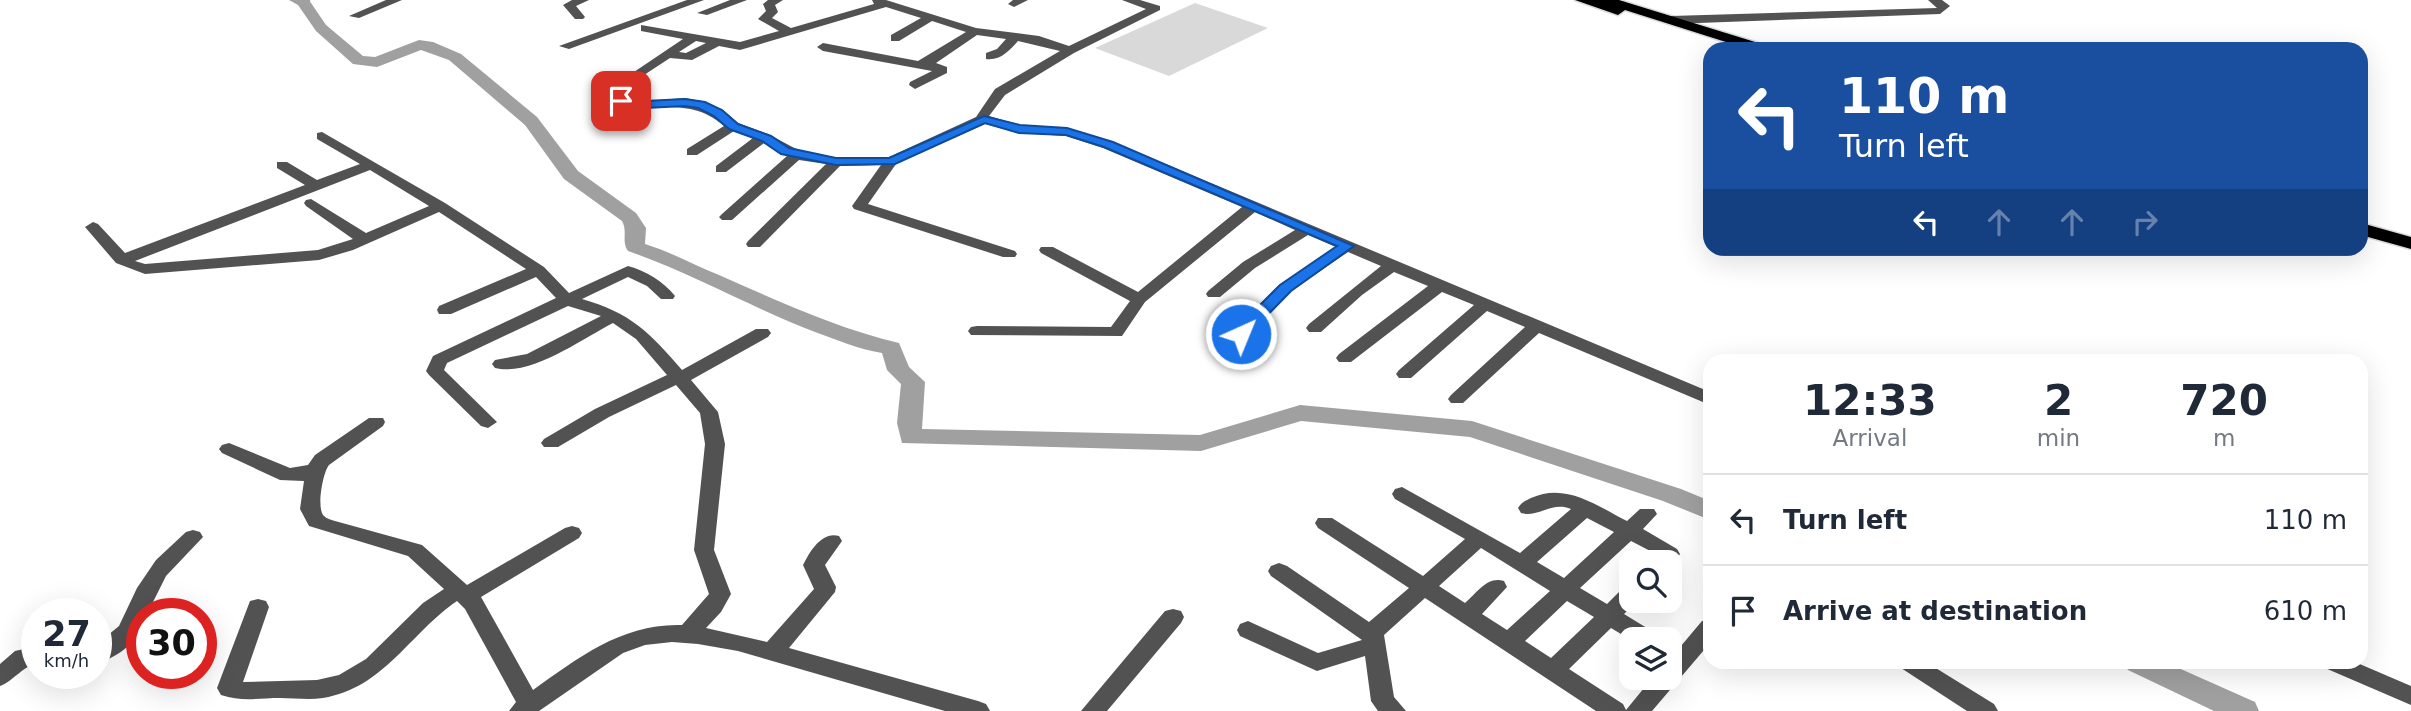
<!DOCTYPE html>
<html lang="en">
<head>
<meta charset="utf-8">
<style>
	body { margin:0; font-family:"DejaVu Sans",sans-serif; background:#f6f6f7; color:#1f2937; height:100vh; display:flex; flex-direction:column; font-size:26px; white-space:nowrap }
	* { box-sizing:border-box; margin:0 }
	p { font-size:23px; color:#747a83 }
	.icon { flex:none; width:38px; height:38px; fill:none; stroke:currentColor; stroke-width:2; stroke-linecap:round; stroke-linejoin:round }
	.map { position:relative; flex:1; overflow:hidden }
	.panel { position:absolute; left:1703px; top:354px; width:665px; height:315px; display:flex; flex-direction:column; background:#fff; border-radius:21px; box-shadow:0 7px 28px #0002 }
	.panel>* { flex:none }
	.guide { position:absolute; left:1703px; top:42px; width:665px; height:214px; border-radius:21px; box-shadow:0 7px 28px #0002; background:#1a4fa0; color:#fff; overflow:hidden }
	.tools { position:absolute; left:1619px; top:550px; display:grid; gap:14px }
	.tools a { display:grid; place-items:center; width:63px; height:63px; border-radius:14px; background:#fff; box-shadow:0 7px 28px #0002; font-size:35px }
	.speed { position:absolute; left:21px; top:598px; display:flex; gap:14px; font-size:35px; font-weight:700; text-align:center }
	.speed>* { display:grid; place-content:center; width:91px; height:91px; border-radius:50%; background:#fff; box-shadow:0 7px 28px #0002; line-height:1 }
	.speed small { font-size:18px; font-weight:400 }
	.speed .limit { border:10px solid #d22; background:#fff; color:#111 }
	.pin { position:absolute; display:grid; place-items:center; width:60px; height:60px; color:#fff; margin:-30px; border-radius:14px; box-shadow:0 4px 10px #0006 }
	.me { position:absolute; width:77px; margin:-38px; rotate:44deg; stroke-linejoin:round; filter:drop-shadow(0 0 5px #0008) }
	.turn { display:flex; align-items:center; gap:24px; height:147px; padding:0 21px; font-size:32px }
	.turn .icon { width:91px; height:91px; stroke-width:2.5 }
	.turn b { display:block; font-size:49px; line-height:60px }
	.lanes { display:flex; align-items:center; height:66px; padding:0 21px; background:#0003; justify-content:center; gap:35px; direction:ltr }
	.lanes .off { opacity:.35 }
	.eta { display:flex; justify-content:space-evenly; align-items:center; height:119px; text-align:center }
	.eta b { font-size:42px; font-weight:600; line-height:49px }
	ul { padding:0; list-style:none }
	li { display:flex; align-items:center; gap:21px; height:91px; padding:0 21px; border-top:2px solid #e0e1e3 }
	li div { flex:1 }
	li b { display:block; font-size:26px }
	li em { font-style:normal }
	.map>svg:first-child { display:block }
	.green { fill:#d9d9d9 }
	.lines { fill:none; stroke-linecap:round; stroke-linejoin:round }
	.stream { stroke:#a0a0a0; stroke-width:2.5 }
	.river { fill:#a0a0a0; fill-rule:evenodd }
	.highway-casing { stroke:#dbdbdb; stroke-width:3 }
	.minor { fill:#525252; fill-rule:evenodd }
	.highway { fill:#000; fill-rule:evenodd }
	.route { fill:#1a73e8; stroke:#114b97; stroke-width:2 }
</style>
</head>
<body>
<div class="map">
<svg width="2411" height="711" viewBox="0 0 2411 711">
	<rect width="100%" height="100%" fill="#fff"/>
	<!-- green -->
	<path class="green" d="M1195,3L1268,28L1169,76L1095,48Z"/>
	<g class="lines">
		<!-- stream -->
		<path class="stream" d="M303,2L309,0"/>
		<!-- river -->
		<path class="river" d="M289,0H309L326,25L363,56L375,57L419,40L433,42L461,54L537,117L578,171L636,213L646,228L645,244C671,252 694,265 719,275C778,301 836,328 899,343L909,367L925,382L922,429L1200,435L1300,405L1472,421L1681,489L1710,501V520L1663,501L1470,437L1301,421L1201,451L902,443L897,423L901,384L887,370L882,353C858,349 837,340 815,332C752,308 692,273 628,251C621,242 628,231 622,221L564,179L525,125L449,60L421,50L377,67L353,64L316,31L298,5Z
			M2123,662H2165L2255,702L2259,711H2214L2128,670Z"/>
		<!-- highway casing -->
		<g class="highway-casing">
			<path id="highway" d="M1575,0H1619L1768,46L1770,49H1748L1625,10L1618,15Z
				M2361,223L2411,237V249L2361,235Z"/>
		</g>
		<!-- minor -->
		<path class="minor" d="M386,0H402L359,18L349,16Z
			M572,0H589L576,6L585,17L583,19H575L563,5Z
			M687,0H704L569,49L559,46Z
			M730,0H747L707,15L697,13Z
			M768,0H783L775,5L778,12L772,18L791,28L874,4L872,0H886L976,28L1039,36L1069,46L1146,9L1122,0H1140L1160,6V10L1074,53L1005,95L989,116L1020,125L1067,128L1113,142L1710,392V405L1539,333L1463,403H1451L1448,399L1451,395L1525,327L1487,311L1411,378H1399L1396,374L1399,370L1474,305L1442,292L1351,362H1339L1336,358L1339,354L1428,286L1394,272L1362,295L1321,332H1309L1306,328L1309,324L1381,266L1348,252L1291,291L1247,338H1235L1232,334L1235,330L1279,285L1336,247L1308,235L1255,268L1220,297H1208L1206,294L1208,291L1243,262L1295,230L1255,212L1145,302L1122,336L971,335L968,331L971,327L977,326L1111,327L1130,301L1041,253L1039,250L1041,247H1053L1138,292L1242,207L1103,148L1066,136L1019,133L985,124L896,164L868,204L1015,251L1017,254L1015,257H1003L854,209L852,206L881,165L840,166L760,247H748L746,244L748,241L826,164L799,160L732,220H722L719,217L722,214L787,156L764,143L726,172H716V166L753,138L734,131L697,155H687V149L724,126C690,96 657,113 616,104V98L645,101L685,98L701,101L723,110L738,123L768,134L800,151L836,158L889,157L976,117L995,89L1060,51L1018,41C1009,51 1000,61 986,59V53L997,49L1006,39L977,35L936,63L947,67V73L915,89L909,85L910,82L932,71L823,51L817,47L823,43L918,61L966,32L932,21L899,41H891V35L921,18L886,7L740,50L719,46L692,60L670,58L644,75L640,76L634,72L683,39L641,31V25L740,42L779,31L758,19L766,11L763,4ZM696,41L706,43L686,53L679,52Z
			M1013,0H1028L1014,7L1008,4Z
			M1928,0H1942L1950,6L1940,14L1671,24L1665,20L1671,16L1937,8Z
			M322,132L445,203L544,267L569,293L628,266C646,271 663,281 675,296L673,299H661L647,286L628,277L582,299C631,313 649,332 682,370L756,329H768L771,333L768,337L691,380L718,412L725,444L714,550L731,594L721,612L706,628L767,642L814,589L803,565C810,551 822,531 839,536L842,541L825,565L836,587L835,592L789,648L978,701L986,704L990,711H945L738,651L698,644L672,642L645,645L623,653L539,711H509L516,702L465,609L457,601C410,633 384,688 323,698C309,700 294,698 280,698C258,698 242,702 221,695L217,688L250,601L258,599L266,601L269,607L243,682L317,680L339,675L366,659L423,603L444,589L408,556L309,526L300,509L304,481L280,480L222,453L219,449L222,445L229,443L290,468L308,465L315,455L369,418H383L385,422L383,426L329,465C323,472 316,509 324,516C327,519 332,520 335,521L422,545L467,585L565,528L572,526L579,528L582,533L579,538L481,597L533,690C579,657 623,623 682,625L709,594L694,550L705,444L700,413L676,385L609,417L558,447H544L541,443L544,439L595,409L667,375L636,339L613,323C582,339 530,377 495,368L492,364L495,360L527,354L601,316L568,306L447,363L444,370L497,422L488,428L481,426L429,375L426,371L433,356L556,298L536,277L451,314H439L437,310L439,306L526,269L439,212L353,250L319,260L145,274L116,263L85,227L93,222L98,224L125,253L305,185L277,168V162H287L317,180L360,164L317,139V133ZM370,170L429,206L366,233L311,199L306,200L304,203L306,206L353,239L318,250L145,264L135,261Z
			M1402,487L1520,553L1571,509C1551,501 1539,518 1521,513L1518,508C1522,502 1525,501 1531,498C1566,482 1597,506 1627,521L1640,509H1654L1657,514L1643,529L1677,549L1680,554L1671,567L1670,562H1654L1658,555L1631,541L1580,588L1607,604L1623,588L1631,586V600H1638L1624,614L1655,633L1658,639L1631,640L1611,628L1569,669L1623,704L1626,710L1653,677H1670V659L1702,621L1710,619V643L1652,711H1596L1425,598L1384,635L1394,697L1406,711H1378L1371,701L1365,656L1317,671L1240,636L1237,630L1240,624L1248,621L1318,653L1362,640L1271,576L1268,571L1271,566L1279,563L1287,566L1369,622L1409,588L1318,528L1315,523L1318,518H1332L1423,576L1465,539L1395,499L1392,494L1395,489ZM1587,518L1614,532L1564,578L1537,562ZM1481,548L1550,591L1507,630L1482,614L1507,587L1504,581C1487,576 1477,593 1465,603L1439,586ZM1567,601L1594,617L1551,658L1525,641Z
			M193,530L200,532L203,537L166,576L147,614H142C142,641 120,656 96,664V645L119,626L137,588L156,560L186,532Z
			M1173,609L1181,611L1184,617L1181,623L1107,711H1081L1165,611Z
			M37,646V664C22,666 14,681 0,686V664L15,651Z
			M1898,662H1926L1994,704L1998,711H1967L1901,668Z
			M2322,662H2355L2411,686V705L2325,668Z"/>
		<!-- highway -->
		<use href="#highway" class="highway"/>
	</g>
	<!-- route -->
	<path class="route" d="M621,98L645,101L685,99L705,102L722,110L738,124L771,136L789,148L836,158H889L984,116L1020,125L1067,128L1113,142L1354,246L1291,291L1246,337L1241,338L1233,334L1235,330L1280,285L1337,246L1104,147L1066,135L1019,133L985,123L895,164L836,165L781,154L762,141L729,129L714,116L698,108L685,106L645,108L616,104L615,101Z"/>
</svg>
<div class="tools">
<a><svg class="icon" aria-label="search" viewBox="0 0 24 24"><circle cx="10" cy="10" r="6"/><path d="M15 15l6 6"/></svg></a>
<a><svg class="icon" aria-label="layers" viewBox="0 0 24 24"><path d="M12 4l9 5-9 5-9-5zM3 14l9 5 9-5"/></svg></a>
</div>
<div class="speed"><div>27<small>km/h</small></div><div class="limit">30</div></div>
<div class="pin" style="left:621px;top:101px;background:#d93025"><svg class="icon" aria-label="arrive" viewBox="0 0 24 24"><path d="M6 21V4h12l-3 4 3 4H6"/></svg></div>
<svg class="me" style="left:1241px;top:334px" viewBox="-20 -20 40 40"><circle r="17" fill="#1a73e8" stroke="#fff" stroke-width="3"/><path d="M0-11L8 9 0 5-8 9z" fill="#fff"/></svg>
<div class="guide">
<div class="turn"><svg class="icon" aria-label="left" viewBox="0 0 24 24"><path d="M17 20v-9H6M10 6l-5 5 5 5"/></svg><div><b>110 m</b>Turn left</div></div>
<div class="lanes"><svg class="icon" aria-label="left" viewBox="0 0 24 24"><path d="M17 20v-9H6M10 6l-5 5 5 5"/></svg><svg class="icon off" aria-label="ahead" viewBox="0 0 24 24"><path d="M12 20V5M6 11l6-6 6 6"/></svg><svg class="icon off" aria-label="ahead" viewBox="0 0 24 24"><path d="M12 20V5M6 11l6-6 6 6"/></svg><svg class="icon off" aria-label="right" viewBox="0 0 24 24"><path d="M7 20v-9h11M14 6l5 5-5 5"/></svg></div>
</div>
<section class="panel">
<div class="eta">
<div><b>12:33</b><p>Arrival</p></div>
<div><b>2</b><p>min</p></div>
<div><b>720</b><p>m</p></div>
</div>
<ul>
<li><svg class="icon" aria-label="left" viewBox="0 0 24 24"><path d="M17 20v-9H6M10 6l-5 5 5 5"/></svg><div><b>Turn left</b></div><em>110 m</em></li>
<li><svg class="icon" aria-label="arrive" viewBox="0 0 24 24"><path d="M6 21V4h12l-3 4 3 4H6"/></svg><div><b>Arrive at destination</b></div><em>610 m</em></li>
</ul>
</section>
</div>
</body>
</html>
